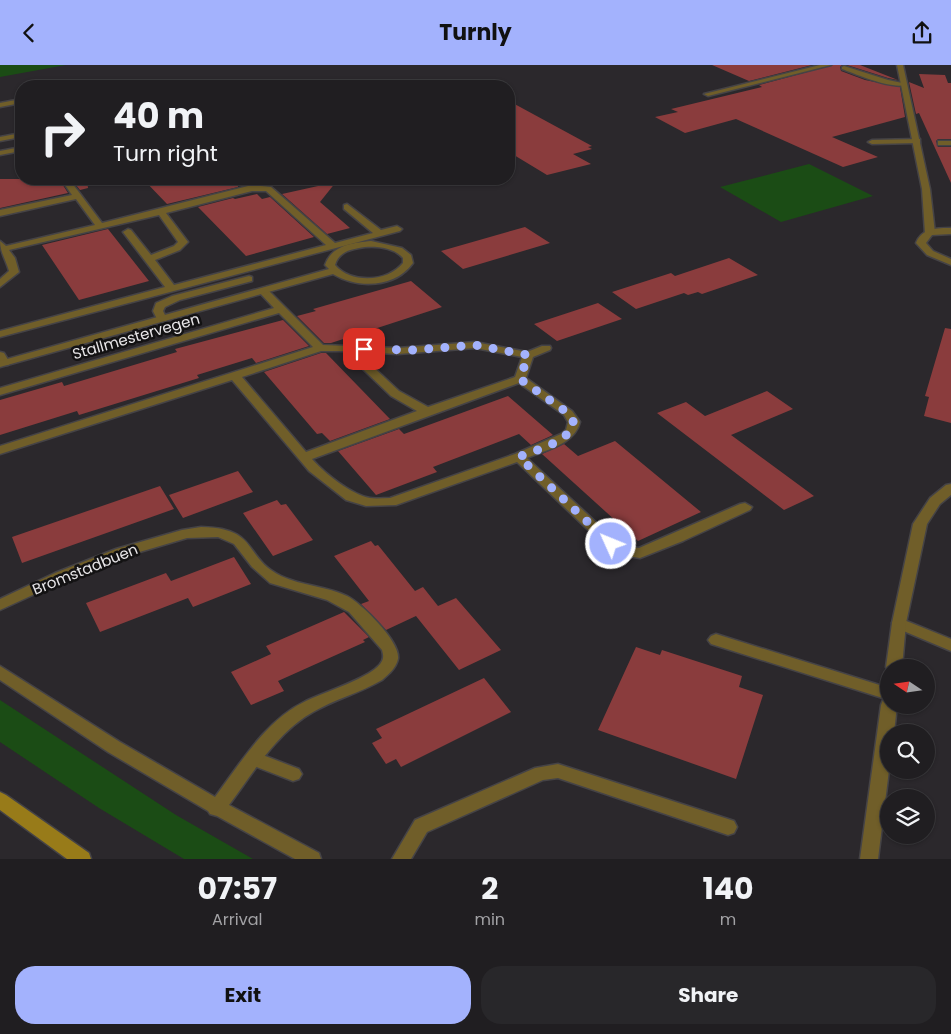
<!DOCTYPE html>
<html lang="en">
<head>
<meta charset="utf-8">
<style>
	body { margin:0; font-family:Poppins,sans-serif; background:#28272a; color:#f1f3f6; height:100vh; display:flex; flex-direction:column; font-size:19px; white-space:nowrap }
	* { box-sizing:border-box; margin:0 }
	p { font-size:16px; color:#a2a2a5 }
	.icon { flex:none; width:28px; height:28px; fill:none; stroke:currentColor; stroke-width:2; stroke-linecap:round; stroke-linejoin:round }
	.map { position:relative; height:794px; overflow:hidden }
	.details { display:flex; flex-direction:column; background:#201e21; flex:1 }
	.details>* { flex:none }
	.banner { position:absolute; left:15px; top:15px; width:500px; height:105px; border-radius:20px; box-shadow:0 1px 4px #0004,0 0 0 1px #3d3c3f; background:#201e21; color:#f1f3f6; overflow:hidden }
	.needle { width:32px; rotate:283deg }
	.controls { position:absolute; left:880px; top:594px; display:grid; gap:10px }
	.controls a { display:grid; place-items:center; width:55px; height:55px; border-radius:50%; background:#201e21; box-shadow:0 1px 4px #0004,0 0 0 1px #3d3c3f; font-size:25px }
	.pin { position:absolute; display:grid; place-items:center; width:42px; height:42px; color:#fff; margin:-21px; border-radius:10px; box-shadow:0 2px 8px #0006 }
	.me { position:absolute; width:55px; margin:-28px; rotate:314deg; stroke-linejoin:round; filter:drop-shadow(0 0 4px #0008) }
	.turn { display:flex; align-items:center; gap:18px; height:105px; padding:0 15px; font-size:22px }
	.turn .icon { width:65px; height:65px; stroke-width:2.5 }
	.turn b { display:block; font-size:35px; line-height:42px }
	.eta { display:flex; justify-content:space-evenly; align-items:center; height:85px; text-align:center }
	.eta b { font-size:30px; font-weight:700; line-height:35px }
	.primary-button { display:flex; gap:10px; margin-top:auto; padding:10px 15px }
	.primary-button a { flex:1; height:58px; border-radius:20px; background:#a3b2fd; color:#111; font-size:20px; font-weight:700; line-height:58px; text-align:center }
	.primary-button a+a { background:#28272a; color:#f1f3f6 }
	header { display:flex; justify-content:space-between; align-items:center; height:65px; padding:0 15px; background:#a3b2fd; color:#111; font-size:22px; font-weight:700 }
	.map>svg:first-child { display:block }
	.green { fill:#1b4c15 }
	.building { fill:#8a3c3d }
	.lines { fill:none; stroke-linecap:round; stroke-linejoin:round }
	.lane-casing { stroke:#454346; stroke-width:3 }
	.street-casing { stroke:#454346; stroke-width:3 }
	.secondary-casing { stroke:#454346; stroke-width:3 }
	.lane { fill:#705e29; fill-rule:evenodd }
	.street { fill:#705e29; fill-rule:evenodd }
	.secondary { fill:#987b19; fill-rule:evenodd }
	.route { stroke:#a3b2fd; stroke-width:9; stroke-dasharray:0 16.2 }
	.labels { text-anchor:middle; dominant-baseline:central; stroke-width:5; stroke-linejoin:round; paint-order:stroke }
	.street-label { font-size:15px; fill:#e8e6e8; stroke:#131213 }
</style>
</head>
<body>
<header><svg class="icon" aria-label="back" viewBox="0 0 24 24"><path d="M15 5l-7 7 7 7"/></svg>Turnly<svg class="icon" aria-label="share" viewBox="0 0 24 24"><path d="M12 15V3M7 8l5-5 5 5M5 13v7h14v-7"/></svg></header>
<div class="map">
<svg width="951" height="794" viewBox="0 0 951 794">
	<rect width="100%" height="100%" fill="#2b282c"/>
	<!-- green -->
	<path class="green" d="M0,0H66L0,12Z
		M809,99L873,131L781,157L720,122Z
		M0,635L176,750L253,794H184L99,743L0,677Z"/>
	<!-- building -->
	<path class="building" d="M712,0H812L749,16Z
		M833,0H842L840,2L841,6L865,15L900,22L905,52L832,72L878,92L843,102L736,54L685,68L655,52L678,47L671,44L762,22L759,20Z
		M847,0H860L898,15L888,13Z
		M919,9L945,10L948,18H951V74H938L936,76L938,82H951V118L919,48L916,49L909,17L924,23Z
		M509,36L592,81L588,82L592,84L573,89L591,99L547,110L509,87Z
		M0,114H59L68,128L0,143Z
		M71,114H87L88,123L80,125Z
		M143,114H237L238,122L167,139Z
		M336,117L320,137L350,163L327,169L282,129Z
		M257,129L262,134L270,132L314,172L246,191L198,142L233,133L235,134Z
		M525,162L550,178L463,204L441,186Z
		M108,164L149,216L79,235L42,180Z
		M729,193L758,210L702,229L698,227L688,230L684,228L636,244L612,227L671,208L675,211Z
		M411,216L442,242L331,278H324L297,251L316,246L313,244Z
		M598,238L622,254L557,276L534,259Z
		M283,255L309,281L256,298L252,293L197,310L199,313L79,350L77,346L0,370V335L62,317L64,321L177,287L175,284Z
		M945,263L951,264V358L924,351L929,332L925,331Z
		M321,288H326L390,354L330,376L322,368L317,369L264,307Z
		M767,326L793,344L731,370L814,431L784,445L657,348L686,337L705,351Z
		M508,331L553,370L531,380L519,369L433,402L437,407L376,430L338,386L399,364L404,369Z
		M615,376L701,447L638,476L542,389L564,379L578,391Z
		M238,406L253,427L183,453L169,430Z
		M160,421L174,444L22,498L12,472Z
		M277,435L281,440L286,439L313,475L273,491L243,448Z
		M371,476L375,481L378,480L415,526L423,522L438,541L456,533L501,585L459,605L416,551L386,565L361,539L369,536L334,491Z
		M234,492L251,519L193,542L188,533L100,567L86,538L166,508L171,516Z
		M344,547L369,572L363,575L365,577L278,616L284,626L251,640L231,607L271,589L266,581Z
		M636,582L660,590L662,585L742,611L739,622L763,630L736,714L598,665Z
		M484,613L511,647L401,702L396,694L386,699L372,678L382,673L376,664Z"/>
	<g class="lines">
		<!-- lane casing -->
		<g class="lane-casing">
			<path id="lane" d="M820,0H831L708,31L704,29Z
				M844,1L888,15L907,19C896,26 855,9 842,4V2Z
				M21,34V38L0,42V38Z
				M920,74V78H917L872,79L868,77L872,75Z
				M21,82V86L0,90V86Z
				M61,114H69L102,158L252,120L271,122L335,178L373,168L344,144V140L347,139L381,165L397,161L402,164L400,166L0,272V266L165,222L123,167L128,164L131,165L151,190L174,181L178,177L159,150L9,185L15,193L19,207L0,222V214L9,206C6,195 0,187 0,176L6,181L95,160L76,134L0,151V145L72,130ZM252,126H266L326,180L174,220L155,195L180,185L188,177L166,148Z
				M951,163V169L932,170L926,178L933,186L951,194V200L927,190L916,178C922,163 937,163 951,163Z
				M249,211L252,212V216L180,235L165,242L163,246L167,254L166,256H158L153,246L156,238L172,231Z
				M263,223L267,224L323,280L398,283L475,277L527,287L542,281H550L551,283L550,285L533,292L526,313L572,346L580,357C575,379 546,385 527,393L616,476L629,482L639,483L740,439L745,438L752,442L750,445L683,476L640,493L621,490L606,482L517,397L396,440L366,441L346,435L309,406L232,315L0,389V381L313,282L279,248L0,330V323L274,243L258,226ZM475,283L522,292L515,312L428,342L399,326L357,287L398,289ZM321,286H344L391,331L417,346L306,387L242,312ZM519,318L564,350L568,357L566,365L561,369L515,389L390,433C383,433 376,434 370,433C352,430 324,408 312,394Z
				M0,287L4,288L10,298L8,300H0Z
				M899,553L951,574V586L894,562L892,558L894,554Z
				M716,569L889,623V635L711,579L708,575L711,571Z
				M255,687L299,704L302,709L299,714L293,716L249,699L247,694L249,689Z
				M558,699L728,754L734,756L737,762L734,768L728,770L558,713L543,715L427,767L411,794H392L415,755L535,703Z"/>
		</g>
		<!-- street casing -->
		<g class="street-casing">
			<path id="street" d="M897,0H903L930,124L935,168L930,171L925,168L922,124Z
				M245,16L265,21H217L220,19Z
				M21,68V72L0,76V72Z
				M938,76H951V80H938Z
				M371,176L402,183L411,190L413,198C395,223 358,224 333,209L0,302V296L329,204L325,200C332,180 352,178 371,176ZM365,182C378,181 394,183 403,193V198C388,217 351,219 335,200C339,186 352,184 365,182Z
				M951,419V430L940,439L927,459L906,558L902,602H889V606L886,602L892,558L913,459L930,433L946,420Z
				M201,462C260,463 242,492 281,511C302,521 326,521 347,531C361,538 401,577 398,594C396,603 389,609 382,615C360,628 335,634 313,647C277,667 253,708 229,740L319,788L321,794H295L217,751L210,749L208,746L108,687L0,615V601L120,677L215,732C240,699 265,656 304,637C321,628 375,612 382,596C384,592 383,589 382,585L349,547L327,535L270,518L252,502L234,479L218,472L187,473L126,491L85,506L0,545V534L55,508L116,484L182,465Z
				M889,634V640H897L894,668H889V705L878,794H860L881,640L883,635Z"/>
		</g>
		<!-- secondary casing -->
		<g class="secondary-casing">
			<path id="secondary" d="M0,727L6,730L89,788L91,794H67L0,745Z"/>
		</g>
		<!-- lane -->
		<use href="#lane" class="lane"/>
		<!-- street -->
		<use href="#street" class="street"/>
		<!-- secondary -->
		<use href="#secondary" class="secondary"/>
	</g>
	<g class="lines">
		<!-- route -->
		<path class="route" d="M364,284L414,285L475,280L528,290L520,314L568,348L574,358C568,378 537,384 519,392L611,479"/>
	</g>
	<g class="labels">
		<!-- street labels -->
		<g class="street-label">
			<text transform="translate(136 271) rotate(-16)">Stallmestervegen</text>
			<text transform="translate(85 504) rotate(-22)">Bromstadbuen</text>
		</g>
	</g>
</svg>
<div class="controls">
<a><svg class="needle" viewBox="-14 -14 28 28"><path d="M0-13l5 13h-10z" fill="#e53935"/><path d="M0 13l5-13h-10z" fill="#a2a2a5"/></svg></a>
<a><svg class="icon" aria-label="search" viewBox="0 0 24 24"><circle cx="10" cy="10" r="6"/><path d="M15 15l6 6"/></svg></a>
<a><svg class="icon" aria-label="layers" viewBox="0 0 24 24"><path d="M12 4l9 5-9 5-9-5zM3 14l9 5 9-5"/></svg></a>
</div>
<div class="pin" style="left:364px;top:284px;background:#d93025"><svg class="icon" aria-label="arrive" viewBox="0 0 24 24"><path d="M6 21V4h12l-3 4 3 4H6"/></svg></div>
<svg class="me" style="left:611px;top:479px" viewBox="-20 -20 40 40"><circle r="17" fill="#a3b2fd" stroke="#fff" stroke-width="3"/><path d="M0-11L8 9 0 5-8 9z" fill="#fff"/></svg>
<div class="banner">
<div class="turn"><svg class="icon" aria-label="right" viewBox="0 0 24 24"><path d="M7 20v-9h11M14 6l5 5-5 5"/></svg><div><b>40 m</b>Turn right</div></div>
</div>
</div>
<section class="details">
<div class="eta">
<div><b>07:57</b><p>Arrival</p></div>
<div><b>2</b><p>min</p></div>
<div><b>140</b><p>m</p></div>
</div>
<div class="primary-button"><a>Exit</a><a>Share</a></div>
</section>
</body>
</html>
